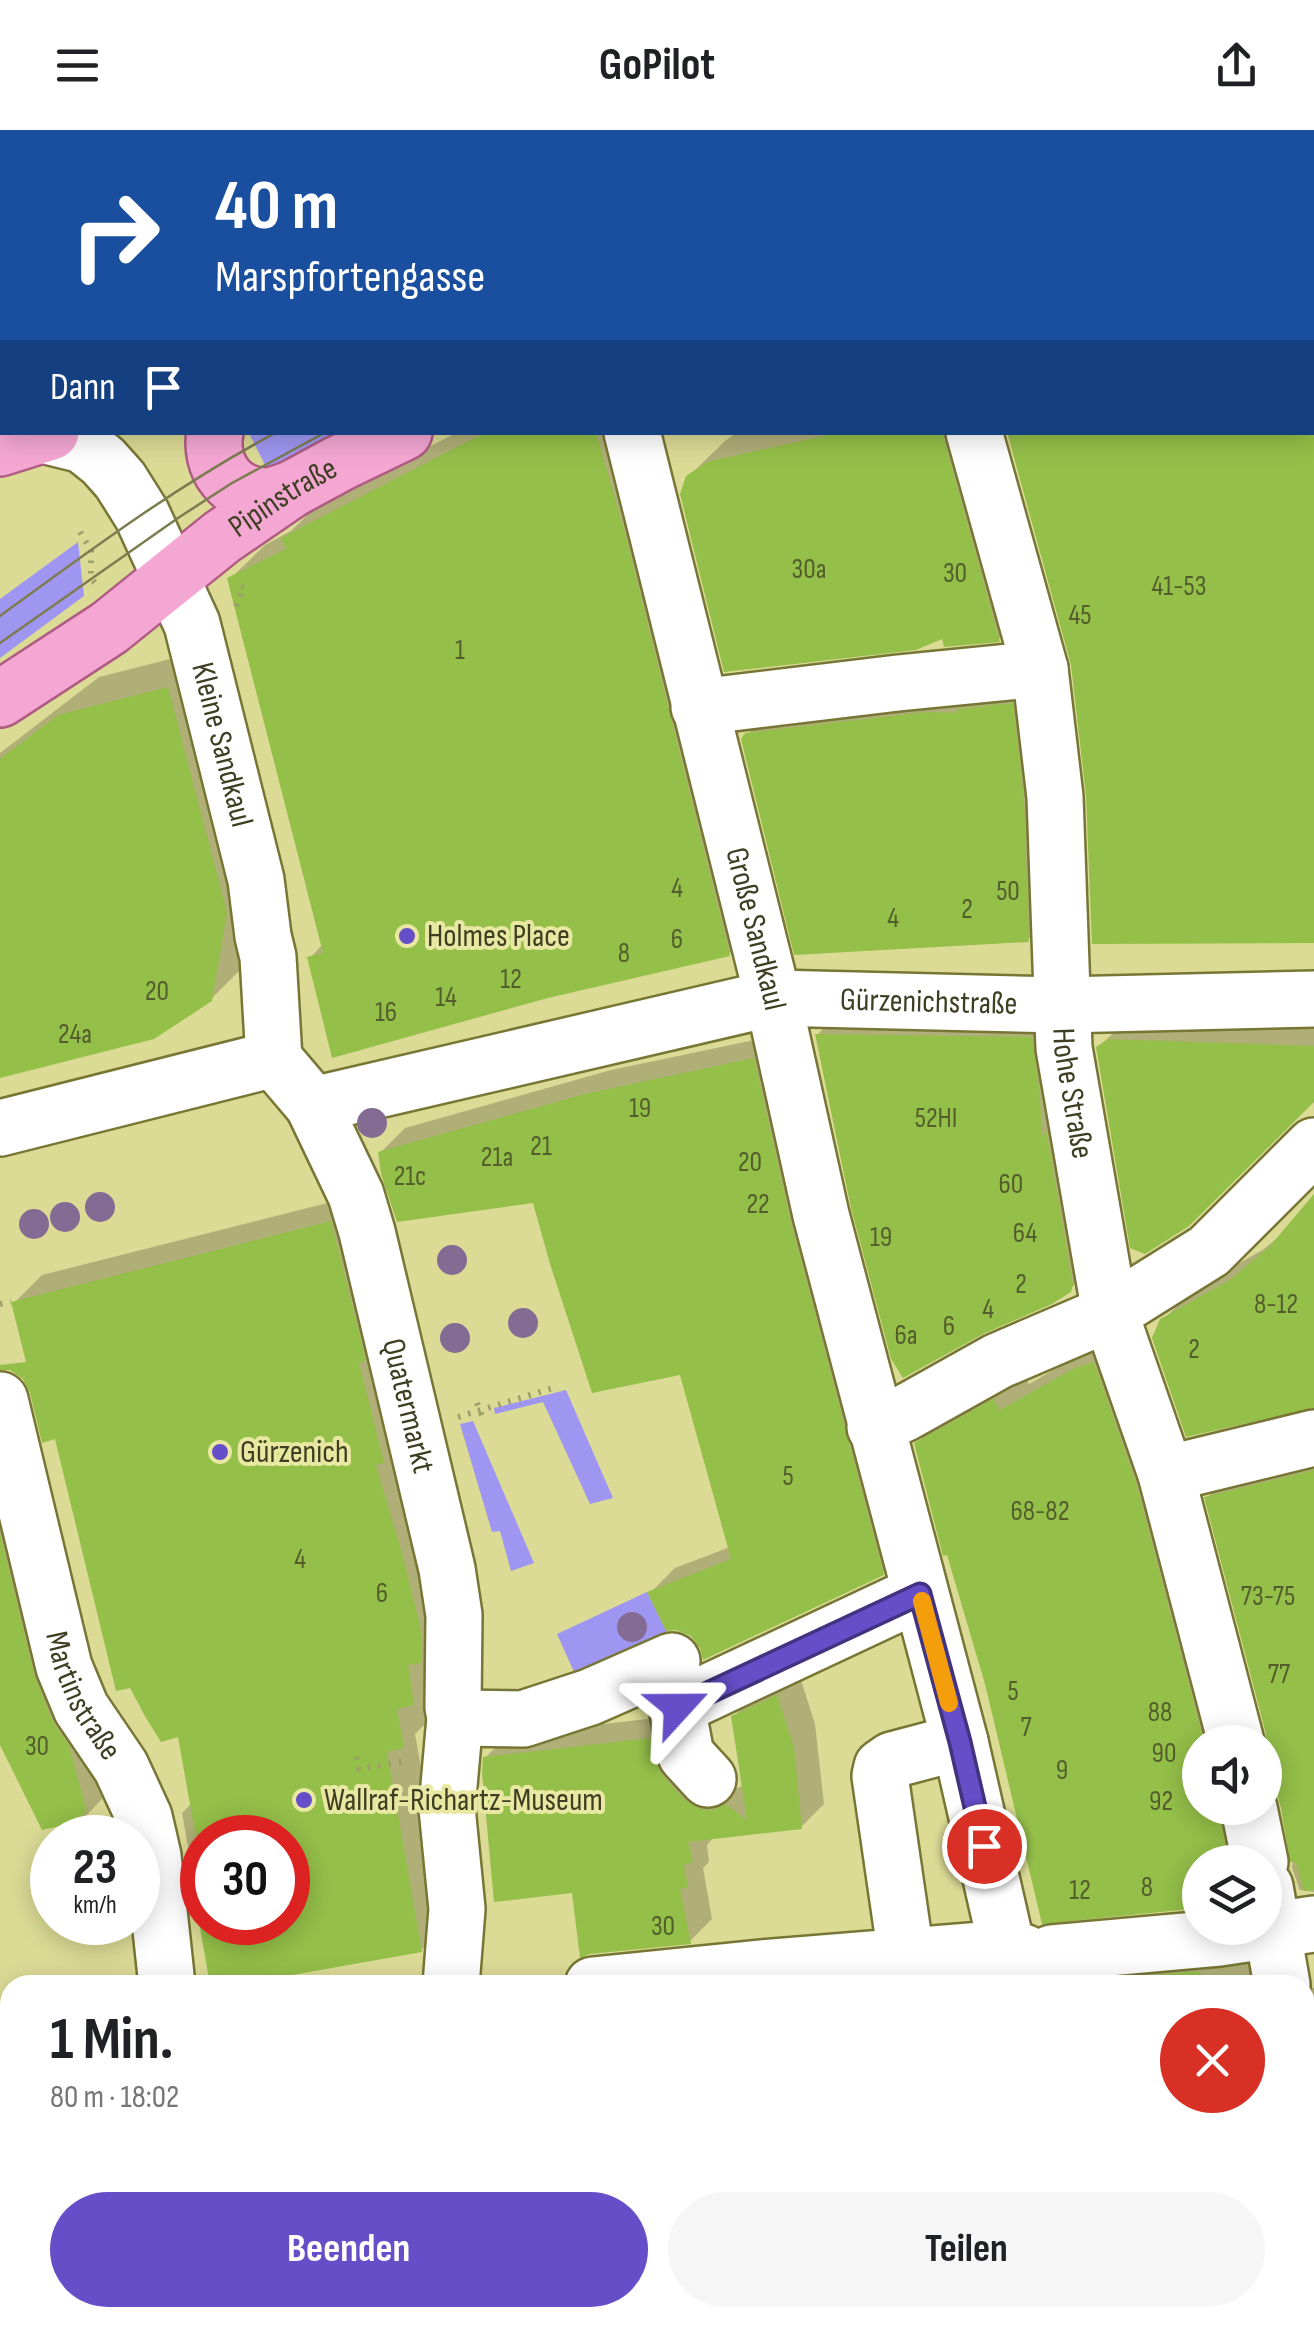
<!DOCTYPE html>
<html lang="de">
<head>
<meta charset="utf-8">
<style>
	body { margin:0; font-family:"Sofia Sans Condensed",sans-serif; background:#f6f6f6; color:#202124; height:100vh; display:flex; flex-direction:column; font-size:38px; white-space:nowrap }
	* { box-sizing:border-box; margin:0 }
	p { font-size:32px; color:#757577 }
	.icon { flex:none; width:55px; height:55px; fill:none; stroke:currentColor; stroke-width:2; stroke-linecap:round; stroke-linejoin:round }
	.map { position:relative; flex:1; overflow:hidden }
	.sheet { position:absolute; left:0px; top:1845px; width:1315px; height:352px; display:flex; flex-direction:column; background:#fff; border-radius:30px 30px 0 0; box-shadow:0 5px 25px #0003 }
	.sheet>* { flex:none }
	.guide { position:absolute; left:0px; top:0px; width:1315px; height:305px; box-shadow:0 5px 25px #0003; background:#1a4fa0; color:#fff; overflow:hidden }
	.buttons { position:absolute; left:1182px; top:1595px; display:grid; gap:20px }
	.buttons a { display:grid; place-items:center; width:100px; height:100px; border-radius:50%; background:#fff; box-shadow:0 5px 25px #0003; font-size:50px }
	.speed { position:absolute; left:30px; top:1685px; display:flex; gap:20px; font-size:50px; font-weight:700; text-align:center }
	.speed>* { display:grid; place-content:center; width:130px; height:130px; border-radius:50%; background:#fff; box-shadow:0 5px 25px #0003; line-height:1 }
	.speed small { font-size:25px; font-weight:400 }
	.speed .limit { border:15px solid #d22; background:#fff; color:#111 }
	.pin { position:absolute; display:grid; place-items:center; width:85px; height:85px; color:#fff; margin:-42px; border:5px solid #fff; border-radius:50%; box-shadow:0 2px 10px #0007 }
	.me { position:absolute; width:110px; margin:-55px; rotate:66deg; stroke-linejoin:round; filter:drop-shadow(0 0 8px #0008) }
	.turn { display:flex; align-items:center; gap:35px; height:210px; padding:0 50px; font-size:45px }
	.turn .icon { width:130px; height:130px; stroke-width:2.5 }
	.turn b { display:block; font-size:70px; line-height:85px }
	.then { display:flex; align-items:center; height:95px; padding:0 50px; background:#0003; gap:20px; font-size:38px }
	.round { display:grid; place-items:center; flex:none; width:105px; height:105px; border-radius:52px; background:#f6f6f6 }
	.head { display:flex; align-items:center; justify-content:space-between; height:170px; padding:0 50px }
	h1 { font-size:60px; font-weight:700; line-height:75px }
	.cta { display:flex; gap:20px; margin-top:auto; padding:20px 50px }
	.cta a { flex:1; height:115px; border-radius:60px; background:#654ec7; color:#fff; font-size:40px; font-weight:700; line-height:115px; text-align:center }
	.cta a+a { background:#f6f6f6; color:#202124 }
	header { display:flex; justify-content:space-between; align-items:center; height:130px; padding:0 50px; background:#fff; font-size:45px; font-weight:700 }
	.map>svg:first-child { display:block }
	.green { fill:#9f96f1 }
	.shadow { fill:#0003; fill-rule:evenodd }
	.building { fill:#94bf49 }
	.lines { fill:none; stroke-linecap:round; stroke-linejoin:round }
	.minor-casing { stroke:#787634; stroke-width:60 }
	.major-casing { stroke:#af5c82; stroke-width:60 }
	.path { stroke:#9f9f69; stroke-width:6; stroke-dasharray:2.5 8; stroke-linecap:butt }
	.minor { stroke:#fff; stroke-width:55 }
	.major { stroke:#f4a7d3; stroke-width:55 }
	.tram { stroke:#7c7c50; stroke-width:2.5 }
	.tree { fill:#836b93 }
	.route-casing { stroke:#423381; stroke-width:25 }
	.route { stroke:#654ec7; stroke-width:18 }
	.slow { stroke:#f59e0b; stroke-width:18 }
	.poi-dot { fill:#654ec7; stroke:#e9e8a3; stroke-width:4 }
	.labels { text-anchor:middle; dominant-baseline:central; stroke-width:8; stroke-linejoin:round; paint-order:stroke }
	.number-label { font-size:28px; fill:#545e2c }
	.street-label { font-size:32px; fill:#3e3e22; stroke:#e9e8a3 }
	.poi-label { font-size:32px; fill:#3e3e22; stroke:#e9e8a3; text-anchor:start }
</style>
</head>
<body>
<header><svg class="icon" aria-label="menu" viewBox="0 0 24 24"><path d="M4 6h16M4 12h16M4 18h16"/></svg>GoPilot<svg class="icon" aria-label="share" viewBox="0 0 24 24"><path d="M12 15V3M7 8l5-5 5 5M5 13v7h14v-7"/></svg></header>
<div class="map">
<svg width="1314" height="2196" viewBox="0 0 1314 2196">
	<rect width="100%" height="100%" fill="#dcdb96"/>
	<!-- green -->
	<path class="green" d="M249,303H354L269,343Z
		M78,412L84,466L0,528V469Z
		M566,1260L613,1368L590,1374L543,1272L495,1284L494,1278Z
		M473,1291L534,1433L511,1441L500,1401L492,1402L460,1294Z
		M647,1462L668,1504L575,1544L557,1504Z
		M611,2188H896L898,2196H613Z"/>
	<!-- shadow -->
	<path class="shadow" d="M152,0H218L219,2H153Z
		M517,0H768L763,2H517Z
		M1232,0H1314V811L1089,666L1073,535L1312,302V2H1225Z
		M0,84H2V175L0,176Z
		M458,302H640L763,790L729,824L310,828L323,814L230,449L265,415L291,401L318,374Z
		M737,302H987L1034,474L999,509L944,506L688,347L725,311Z
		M206,520L251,829L211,869L0,945V623L99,547Z
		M1041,545L1057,780L1028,809L747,605L777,575Z
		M843,879L1058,882L1096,1133L1069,1160L817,905Z
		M1314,887V969L1098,918L1128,888Z
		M778,905L907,1419L882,1443L702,1517L693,1504L677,1498L650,1463L675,1438L730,1417L682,1242L535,1070L380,1023L405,998L611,940Z
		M359,1065L430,1399L431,1588L415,1604L449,1792L421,1820L213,1855L182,1683L192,1673L180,1604L57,1306L14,1173L42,1145ZM202,1708H288V1792H202Z
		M1314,1068V1275L1162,1191L1194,1159L1264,1119L1288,1099Z
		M1106,1210L1254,1612H1200V1678H1250L1263,1732H1200V1775L988,1553L916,1314L945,1286L1022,1243L1029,1254Z
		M0,1306L105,1660L102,1664L103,1668L84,1688L0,1601Z
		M1314,1320V1762L1300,1760L1292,1738L1293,1726L1282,1671L1275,1656L1265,1649V1615H1269L1207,1368L1235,1339Z
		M799,1544L815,1594L824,1674L801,1697L714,1707L707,1715L709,1732L703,1738L712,1789L690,1811L574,1760L485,1628L508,1605L673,1586L723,1657L738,1658L744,1655L733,1587L756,1564Z
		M1265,1810L1298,1855H1082L1110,1824Z
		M1035,1822L1052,1855H858Z
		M1305,1857L1314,1858V1980L1305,1979Z
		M10,1982V2188H177V2196H0V1983Z
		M1305,2010L1314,2054V2196H1134L1132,2188H1305Z
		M258,2188H495L497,2196H260Z
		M527,2188H644L645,2196H528Z
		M899,2188H1009L1011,2196H885L900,2194Z"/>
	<!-- building -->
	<path class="building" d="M486,302H596L627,411L730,826L548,868L332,928L307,827L323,823L227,448L286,419L281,408Z
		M842,302H944V310L1000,512L944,517L942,509L916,520L724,542L680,364L686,346L707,332Z
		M1007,302H1314V813L1092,814L1086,666L1071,535Z
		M168,557L227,783L212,871L154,909L0,948V629L58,585Z
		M1013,573L1024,669L1029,812L794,825L741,609L745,603L927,582L958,583L957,579Z
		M815,904L1032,907L1040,965L1042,1008L1046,1000L1073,1155L1071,1162L1052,1174L983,1204L903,1248L891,1229L851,1078Z
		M1108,909L1314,916V972L1189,1096L1145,1124L1130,1118L1096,917Z
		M754,928L791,1093L884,1445L703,1530L700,1518L691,1506L676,1500L666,1501L647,1462L731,1429L680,1245L592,1263L550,1134L533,1073L397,1092L381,1044L378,1022L585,964Z
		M1314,1064V1278L1186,1307L1152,1208L1160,1189L1230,1150L1270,1116Z
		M331,1091L366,1231L359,1233L384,1333L376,1335L403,1427L420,1496L422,1514V1533L408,1535L414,1575L397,1579L404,1618L387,1622L422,1822L235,1855H210L199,1792H288V1708H196L178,1607L161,1612L146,1588L130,1558L116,1561L55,1309L42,1313L30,1263L23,1249L10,1240H0V1235L26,1232L11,1172Z
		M1094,1232L1136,1353L1204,1612H1200V1678H1219L1228,1732H1200V1778L1042,1794L985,1554L947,1425L943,1426L914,1313L993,1269L1000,1280L1075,1238Z
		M1314,1340V1760L1304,1761L1296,1732H1290L1281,1678L1265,1622L1266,1604L1204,1367Z
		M0,1404L34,1544L52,1590L69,1616L87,1682L83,1683L85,1690L42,1700L0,1615Z
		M777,1565L794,1618L802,1699L688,1712L693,1732L684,1735L688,1757L680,1759L691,1814L590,1824L580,1828L572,1763L494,1772L482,1642L483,1627L651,1608L655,1631L662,1645L685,1670L700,1679L714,1680L725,1674L747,1690L731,1586Z
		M1200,1841V1855H1079V1852Z"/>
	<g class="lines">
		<!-- minor casing -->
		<g class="minor-casing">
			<g id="minor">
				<path d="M479,0L480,2"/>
				<path d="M1181,2L1185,0"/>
				<path d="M1231,2L1240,0"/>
				<path d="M0,231L2,230"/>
				<path id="s1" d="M632,302L773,868L821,1085L960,1612L1007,1818"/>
				<path id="s2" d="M974,302L1040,539L1055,667L1064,918L1110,1183L1166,1344L1236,1612"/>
				<path id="s3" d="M43,305L83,315L103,331L120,350L142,385L192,494L256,750L263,806L268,827L274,929L313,975L356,1065L367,1102L447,1439L454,1485L453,1577L455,1588L447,1678L457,1779L451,1855"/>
				<path d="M699,577L898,553L1040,539"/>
				<path id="s4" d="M313,975L773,868L1062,875L1314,869"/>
				<path d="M0,998L274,929"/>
				<path id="s5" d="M0,1270L64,1537L81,1578L121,1637L144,1687L153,1726L167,1855"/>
				<path d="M875,1297L905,1283L998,1231L1110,1183L1209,1121L1314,1016"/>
				<path d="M1166,1344L1314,1308"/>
				<path d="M455,1588L523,1589L590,1567L672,1531"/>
				<path d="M708,1649L686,1625L677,1577L920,1463"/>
				<path d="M1249,1678L1260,1732"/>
				<path d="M1265,1757L1282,1855"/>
				<path d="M906,1825L880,1646L882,1637L892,1630L960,1612"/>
				<path d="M1036,1830L1052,1823L1219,1808L1314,1794"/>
				<path d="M593,1855L760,1838L1007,1818C1030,1820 1043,1834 1049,1855"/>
				<path d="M0,1911H10"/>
				<path d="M1305,2012L1314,2071"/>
				<path d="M493,2188L494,2196"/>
				<path d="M1100,2188L1101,2196"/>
			</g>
		</g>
		<!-- major casing -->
		<g class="major-casing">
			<g id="major">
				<path d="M875,2L879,0"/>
				<path d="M1102,2L1108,0"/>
				<path d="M215,302C209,336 231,368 269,366C276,365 285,361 292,359"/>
				<path d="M0,318L51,302"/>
				<path id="s6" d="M0,569L109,498L222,407L292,359L340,333L404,302"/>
			</g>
		</g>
		<!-- path -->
		<path class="path" d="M423,0V2
			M402,2L403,0
			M80,402L91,420V448L95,453
			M236,476L244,457L238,454
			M0,1174L11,1172
			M477,1273L483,1288
			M458,1287L553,1258
			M357,1627L359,1639L406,1631
			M185,2188V2196
			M633,2188L635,2196"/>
		<!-- minor -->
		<use href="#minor" class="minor"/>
		<!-- major -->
		<use href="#major" class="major"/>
		<!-- tram -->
		<path class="tram" d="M961,2L966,0
			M1010,2L1015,0
			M0,486C89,421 179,354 277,302
			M0,513L178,388L232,353L326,302"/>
	</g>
	<!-- trees -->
	<g class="tree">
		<circle cx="372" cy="993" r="15"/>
		<circle cx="100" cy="1077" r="15"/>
		<circle cx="65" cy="1087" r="15"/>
		<circle cx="34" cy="1094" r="15"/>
		<circle cx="452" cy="1130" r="15"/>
		<circle cx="523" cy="1193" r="15"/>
		<circle cx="455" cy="1208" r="15"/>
		<circle cx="632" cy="1497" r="15"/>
	</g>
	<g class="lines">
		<!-- route casing -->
		<g class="route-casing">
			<path id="route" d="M678,1577L920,1464L960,1612L984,1716"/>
		</g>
		<!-- route -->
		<use href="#route" class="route"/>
		<!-- slow -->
		<path class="slow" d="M922,1471L949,1573"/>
	</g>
	<!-- markers -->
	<g class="poi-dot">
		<circle cx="407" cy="806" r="10"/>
		<circle cx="220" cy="1322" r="10"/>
		<circle cx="304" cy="1670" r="10"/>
	</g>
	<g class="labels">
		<!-- number labels -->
		<g class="number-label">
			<text x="809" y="439">30a</text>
			<text x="955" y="443">30</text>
			<text x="1179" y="456">41-53</text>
			<text x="1080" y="485">45</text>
			<text x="460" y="520">1</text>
			<text x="677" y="758">4</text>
			<text x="1008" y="761">50</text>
			<text x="967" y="779">2</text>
			<text x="893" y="788">4</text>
			<text x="677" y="809">6</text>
			<text x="624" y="823">8</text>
			<text x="511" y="849">12</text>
			<text x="157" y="861">20</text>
			<text x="446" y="867">14</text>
			<text x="386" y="882">16</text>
			<text x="75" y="904">24a</text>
			<text x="640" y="978">19</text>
			<text x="936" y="988">52HI</text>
			<text x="541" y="1016">21</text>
			<text x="497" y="1027">21a</text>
			<text x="750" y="1032">20</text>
			<text x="410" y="1046">21c</text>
			<text x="1011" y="1054">60</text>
			<text x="758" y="1074">22</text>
			<text x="1025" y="1103">64</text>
			<text x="881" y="1107">19</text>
			<text x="1021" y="1154">2</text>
			<text x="1276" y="1174">8-12</text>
			<text x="988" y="1179">4</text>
			<text x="949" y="1196">6</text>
			<text x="906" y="1205">6a</text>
			<text x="1194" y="1219">2</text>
			<text x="788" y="1346">5</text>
			<text x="1040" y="1381">68-82</text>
			<text x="300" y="1429">4</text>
			<text x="382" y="1463">6</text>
			<text x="1268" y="1466">73-75</text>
			<text x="1279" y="1544">77</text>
			<text x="1013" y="1561">5</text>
			<text x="1160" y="1582">88</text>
			<text x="1026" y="1597">7</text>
			<text x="37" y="1616">30</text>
			<text x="1164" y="1623">90</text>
			<text x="1062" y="1640">9</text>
			<text x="1161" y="1671">92</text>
			<text x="1147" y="1757">8</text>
			<text x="1080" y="1760">12</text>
			<text x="663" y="1796">30</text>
		</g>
		<!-- street labels -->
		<g class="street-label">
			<text stroke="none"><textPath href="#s6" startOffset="348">Pipinstraße</textPath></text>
			<text stroke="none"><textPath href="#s3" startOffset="378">Kleine Sandkaul</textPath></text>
			<text stroke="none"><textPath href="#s1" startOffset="512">Große Sandkaul</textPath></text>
			<text stroke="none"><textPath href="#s4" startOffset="628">Gürzenichstraße</textPath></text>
			<text stroke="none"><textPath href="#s2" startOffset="672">Hohe Straße</textPath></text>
			<text stroke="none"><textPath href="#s3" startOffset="1075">Quatermarkt</textPath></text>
			<text stroke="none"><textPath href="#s5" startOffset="308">Martinstraße</textPath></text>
		</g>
		<!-- poi labels -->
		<g class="poi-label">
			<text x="427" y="806">Holmes Place</text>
			<text x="240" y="1322">Gürzenich</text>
			<text x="324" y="1670">Wallraf-Richartz-Museum</text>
		</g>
	</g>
</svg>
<div class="buttons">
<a><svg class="icon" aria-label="sound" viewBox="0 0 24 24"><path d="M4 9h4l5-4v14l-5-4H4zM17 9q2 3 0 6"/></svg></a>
<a><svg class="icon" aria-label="layers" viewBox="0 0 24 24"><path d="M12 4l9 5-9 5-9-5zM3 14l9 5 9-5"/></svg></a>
</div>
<div class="speed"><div>23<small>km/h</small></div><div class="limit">30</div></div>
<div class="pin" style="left:984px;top:1716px;background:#d93025"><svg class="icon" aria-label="arrive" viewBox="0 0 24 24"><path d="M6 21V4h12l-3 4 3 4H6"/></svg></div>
<svg class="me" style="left:678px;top:1577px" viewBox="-20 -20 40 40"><path d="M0-17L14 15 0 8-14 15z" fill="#654ec7" stroke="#fff" stroke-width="4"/></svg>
<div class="guide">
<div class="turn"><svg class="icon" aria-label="right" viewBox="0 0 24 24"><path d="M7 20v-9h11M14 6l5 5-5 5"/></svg><div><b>40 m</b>Marspfortengasse</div></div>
<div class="then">Dann<svg class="icon" aria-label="arrive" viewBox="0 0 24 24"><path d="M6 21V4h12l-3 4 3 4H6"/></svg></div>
</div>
<section class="sheet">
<div class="head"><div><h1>1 Min.</h1><p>80 m · 18:02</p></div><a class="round" style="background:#d93025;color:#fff"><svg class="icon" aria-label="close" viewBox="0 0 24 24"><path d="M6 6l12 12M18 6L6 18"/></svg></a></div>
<div class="cta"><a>Beenden</a><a>Teilen</a></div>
</section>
</div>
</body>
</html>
